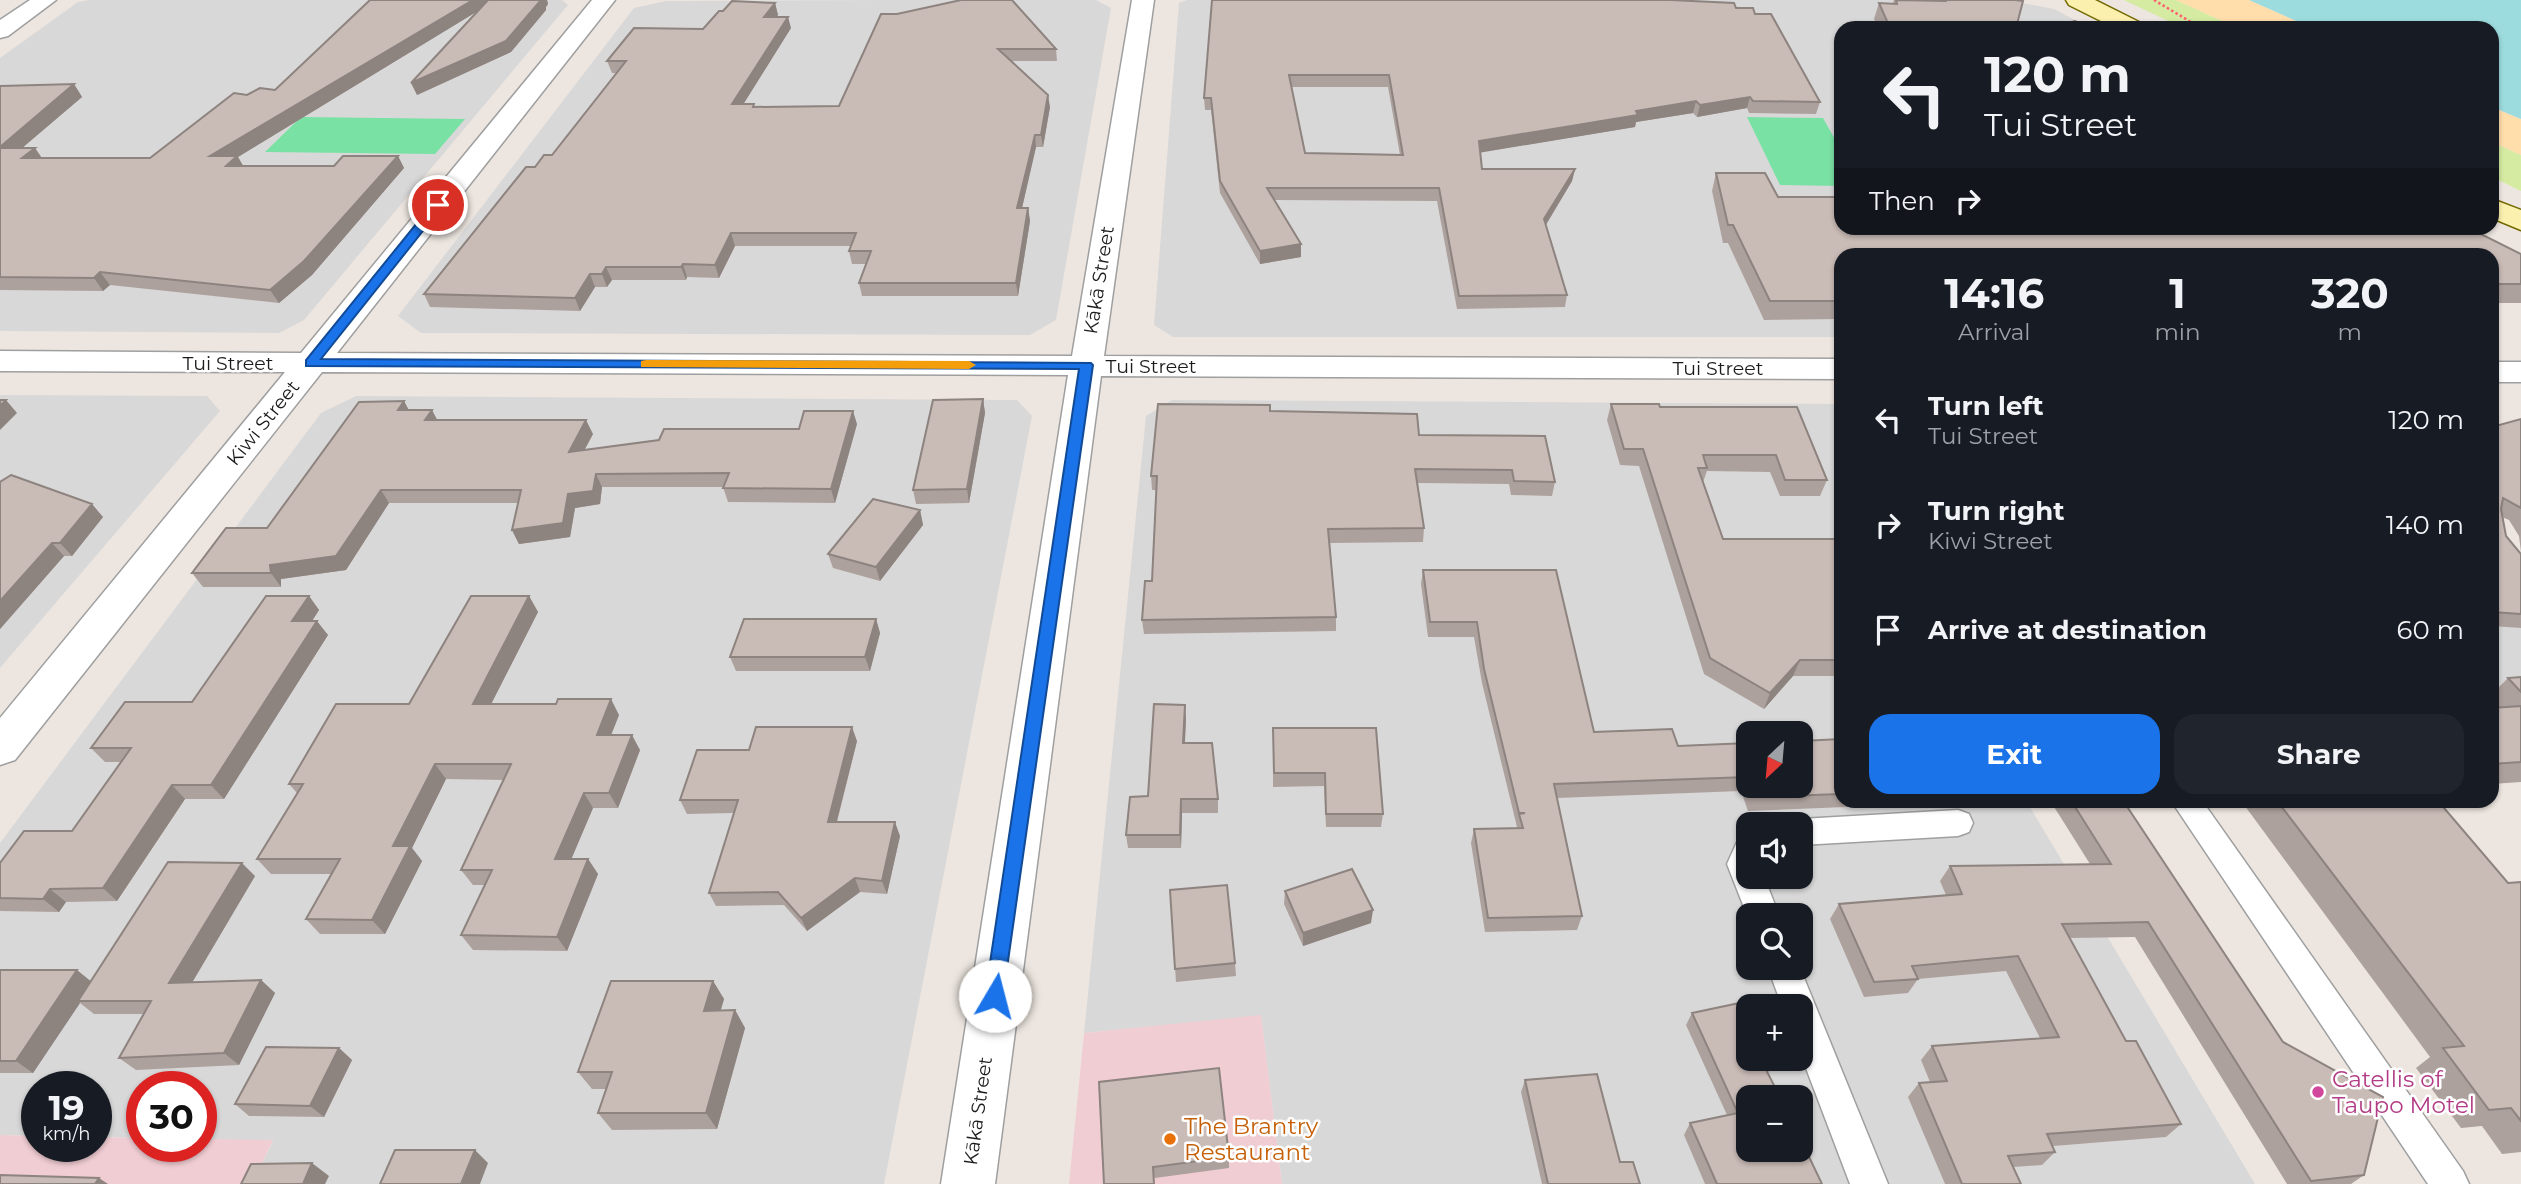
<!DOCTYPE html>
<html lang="en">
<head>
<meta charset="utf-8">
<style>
	body { margin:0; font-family:Montserrat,sans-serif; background:#20242c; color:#f1f3f6; height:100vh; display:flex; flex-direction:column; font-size:26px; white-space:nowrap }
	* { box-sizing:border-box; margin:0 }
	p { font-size:23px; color:#9ea1a6 }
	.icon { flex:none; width:38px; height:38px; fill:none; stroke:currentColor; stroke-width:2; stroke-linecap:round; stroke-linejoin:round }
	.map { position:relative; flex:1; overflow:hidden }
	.side { position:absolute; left:1834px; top:248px; width:665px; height:560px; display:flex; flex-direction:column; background:#171b24; border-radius:21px; box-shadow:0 2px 5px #0004 }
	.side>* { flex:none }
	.top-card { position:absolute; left:1834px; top:21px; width:665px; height:214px; border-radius:21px; box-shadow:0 2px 5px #0004; background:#171b24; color:#f1f3f6; overflow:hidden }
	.needle { width:46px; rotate:206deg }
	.buttons { position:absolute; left:1736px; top:721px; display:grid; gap:14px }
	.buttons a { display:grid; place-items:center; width:77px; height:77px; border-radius:14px; background:#171b24; box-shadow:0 2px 5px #0004; font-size:35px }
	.speed { position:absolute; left:21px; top:1071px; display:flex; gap:14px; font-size:35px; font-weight:700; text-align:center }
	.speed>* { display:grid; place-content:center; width:91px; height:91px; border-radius:50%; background:#171b24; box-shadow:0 2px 5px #0004; line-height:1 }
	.speed small { font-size:18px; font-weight:400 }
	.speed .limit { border:10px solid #d22; background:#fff; color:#111 }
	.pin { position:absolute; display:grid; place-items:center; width:60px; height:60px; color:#fff; margin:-30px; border:4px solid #fff; border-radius:50%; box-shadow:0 2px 7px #0007 }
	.me { position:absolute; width:77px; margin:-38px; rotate:8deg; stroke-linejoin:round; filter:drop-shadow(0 0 5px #0008) }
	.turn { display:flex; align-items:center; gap:24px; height:147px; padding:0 35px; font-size:32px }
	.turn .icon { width:91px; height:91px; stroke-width:2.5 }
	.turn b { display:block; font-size:49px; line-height:60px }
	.then { display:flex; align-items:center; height:66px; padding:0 35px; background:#0003; gap:14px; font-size:26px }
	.eta { display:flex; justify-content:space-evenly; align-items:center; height:119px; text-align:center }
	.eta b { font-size:42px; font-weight:700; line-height:49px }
	.primary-button { display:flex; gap:14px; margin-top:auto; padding:14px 35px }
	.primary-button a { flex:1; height:80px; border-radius:21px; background:#1a73e8; color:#fff; font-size:28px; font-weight:700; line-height:80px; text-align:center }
	.primary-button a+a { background:#20242c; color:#f1f3f6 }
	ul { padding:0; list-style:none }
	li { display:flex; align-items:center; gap:21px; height:105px; padding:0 35px }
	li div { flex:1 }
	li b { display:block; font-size:26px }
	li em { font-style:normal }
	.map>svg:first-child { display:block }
	.residential { fill:#d9d8d8; fill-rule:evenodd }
	.commercial { fill:#f0cdd3 }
	.grass { fill:#d5eba2 }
	.sand { fill:#ffdeac }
	.pitch { fill:#79e1a4 }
	.water { fill:#9ddcde }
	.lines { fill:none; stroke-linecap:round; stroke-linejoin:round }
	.service-casing { stroke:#9f9f9f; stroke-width:3 }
	.minor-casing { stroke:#9f9f9f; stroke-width:3 }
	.tertiary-casing { stroke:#9f9f9f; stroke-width:3 }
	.secondary-casing { stroke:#746900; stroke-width:3 }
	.path { stroke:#ff5f6f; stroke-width:2.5; stroke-dasharray:2.5 2.5; stroke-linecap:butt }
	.service { fill:#fff; fill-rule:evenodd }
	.minor { fill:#fff; fill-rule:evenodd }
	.tertiary { fill:#fff; fill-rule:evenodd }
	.secondary { fill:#fcf0af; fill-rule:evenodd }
	.wall { fill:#ada19d; fill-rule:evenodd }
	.shaded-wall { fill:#8d837f }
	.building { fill:#c9bbb6; stroke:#8d837f; stroke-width:2; fill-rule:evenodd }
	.route { fill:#1a73e8; stroke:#114b97; stroke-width:2 }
	.slow { fill:#f59e0b }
	.hotel-dot { fill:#d1479c; stroke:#fff; stroke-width:2.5 }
	.food-dot { fill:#e8710a; stroke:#fff; stroke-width:2.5 }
	.labels { text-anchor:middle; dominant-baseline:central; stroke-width:5; stroke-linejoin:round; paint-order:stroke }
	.street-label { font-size:19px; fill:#1b1b1b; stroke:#fff }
	.near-hotel-label { font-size:23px; fill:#b23c85; stroke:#fff; text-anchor:start }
	.near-food-label { font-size:23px; fill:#c56008; stroke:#fff; text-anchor:start }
</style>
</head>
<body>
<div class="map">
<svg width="2521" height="1184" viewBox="0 0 2521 1184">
	<rect width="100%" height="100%" fill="#ede6e0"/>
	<!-- residential -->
	<path class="residential" d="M89,0H562L568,5L304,320L279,333L0,331V58L78,2Z
		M886,0H1096L1111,8L1056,320L1030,335L421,333L398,316L634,8L666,1Z
		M1187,0H2007L2054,9L2090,28H1841V228L2340,256H1841V337H1173L1154,325L1179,3Z
		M0,395L207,396L220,411L0,668Z
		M356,396L1017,400L1032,416L884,1184H252L273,1141L201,1139V1087H142V1138L96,1137V1087H37V1136L0,1135V843L321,413Z
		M1172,400L1841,404V802H2027L2255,1184H1282L1261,1016L1084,1033L1146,416ZM1748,733H1801V786H1748ZM1748,824H1801V877H1748ZM1748,915H1801V968H1748ZM1748,1006H1801V1059H1748ZM1748,1097H1801V1150H1748Z
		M2492,535L2521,574V695L2492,696Z"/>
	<!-- commercial -->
	<path class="commercial" d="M1261,1015L1282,1184H1069L1084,1033Z
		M0,1135L37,1136V1146H96V1137L142,1138V1146H201V1139L273,1140L252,1184H0Z"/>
	<!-- grass -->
	<path class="grass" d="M2124,0H2176L2238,28H2183Z
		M2492,142L2521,155V191L2492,177Z"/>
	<!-- sand -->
	<path class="sand" d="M2176,0H2249L2312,28H2238Z
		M2492,107L2521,119V155L2492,142Z"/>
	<!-- pitch -->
	<path class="pitch" d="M301,117L465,119L435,154L265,152Z
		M1747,117L1823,118L1841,150V186L1780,185Z"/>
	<!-- water -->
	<path class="water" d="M2249,0H2521V119L2492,107V28H2312Z"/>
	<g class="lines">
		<!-- service casing -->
		<g class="service-casing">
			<path id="service" d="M2172,802H2203L2463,1171L2469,1184H2428Z
				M1958,810L1969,814L1973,823L1969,832L1958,836L1801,845V824H1789L1801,819Z
				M1748,838V877H1764L1779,915H1748V918L1747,915L1727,864L1737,842Z
				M1768,968H1800L1888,1184H1850L1801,1055V1006H1782Z"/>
		</g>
		<!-- minor casing -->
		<g class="minor-casing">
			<path id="minor" d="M592,0H615L337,353L1072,356L1132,0H1154L1104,356L1841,359V379L1101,376L995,1184H941L1068,375L322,372L15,760L0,765V718L285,372L0,371V351L301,353Z
				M2492,362H2521V382H2492Z"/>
		</g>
		<!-- tertiary casing -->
		<g class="tertiary-casing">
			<path id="tertiary" d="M30,0H56L8,36L0,38V20Z"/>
		</g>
		<!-- secondary casing -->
		<g class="secondary-casing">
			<path id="secondary" d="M2066,0H2095L2141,23L2145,28H2115L2069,5Z
				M2492,199L2521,210V230L2492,218Z"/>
		</g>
		<!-- path -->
		<path class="path" d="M2154,0L2201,28"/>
		<!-- service -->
		<use href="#service" class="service"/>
		<!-- minor -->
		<use href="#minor" class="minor"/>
		<!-- tertiary -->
		<use href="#tertiary" class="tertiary"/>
		<!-- secondary -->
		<use href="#secondary" class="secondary"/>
	</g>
	<!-- wall -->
	<path class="wall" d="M370,0H547L548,4L546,7V10L511,52L417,95L476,12L238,157L243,166H334L398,156L404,168L312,275L279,303L110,285L103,291L0,290V86L74,84L82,97L22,148H35L42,158H150L247,95L275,90Z
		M1212,0L1736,8L1755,14L1820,102L1816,114L1749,113L1747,108L1697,117L1693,113L1636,122L1635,127L1480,152L1482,169H1575L1572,181L1546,225L1567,295L1565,307L1457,309L1437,201L1274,200L1301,257L1260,264L1220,193L1211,110H1205L1204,98ZM1291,87H1388L1400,155L1305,153Z
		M1894,0H1930L2016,28H1878L1874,19L1879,3H1893Z
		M775,3L778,15L776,17L791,28L743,104L755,107L839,106L881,14L1056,49L1057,61H1011L1050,107L1043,147H1036L1022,208H1028L1030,221L1018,296H862L859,283L866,264H852L849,251L851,246H735L719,278L687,277L686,280H612L607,287H595L580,311L430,307L424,294L535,167L552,155L617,73H612L607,61L703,29L723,11Z
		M1716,173L1778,197L2521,254V303H2492V256H1841V319L1764,320L1728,243H1723L1712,191Z
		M983,399L985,413L969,503L916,504L913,490Z
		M404,401L409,410L438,420L593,434L584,450L857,424L835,503L728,502L723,487H602L600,504L575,508L570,537L519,544L512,530L518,503H389L346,570L281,579V587H203L192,573L267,528Z
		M1611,404L1660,407H1797L1827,480L1820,496H1780L1770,472L1707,471L1703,482L1723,539L1841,549V676H1793L1764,709L1704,674L1639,466L1620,465L1607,420Z
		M1270,411L1419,435L1555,482L1552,496L1511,495L1509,484L1418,483L1424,528L1423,542L1330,543L1336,617V631L1144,634L1142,620L1152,581L1156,490H1152L1151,476Z
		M2521,419V552L2519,536L2509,520L2502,517L2506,536L2521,554V628L2492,626V427Z
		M0,482L103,517L72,556H64L0,629Z
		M920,510L923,525L880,581L833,568L828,554Z
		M1423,570L1594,732L1678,746L1748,743V786H1801L1841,739V802H1944L1943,803L1748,811L1741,791L1557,798L1582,916L1577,930L1485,932L1471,843L1474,829L1516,828L1517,827L1482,683L1474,637H1428L1421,584Z
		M309,596L319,610L312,621L328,635L224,799H185L117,901L66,902L59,912L0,911V863L72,831L121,762H105L91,748L192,702Z
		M529,596L538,612L491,704L619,715L611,735L640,750L618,808H593L571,859H588L598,874L567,951L473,950L461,935L485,885H473L461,870L504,780L446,779L412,848L422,861L385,934H320L306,919L332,874H271L257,859L297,793L289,784L409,704Z
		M876,619L880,633L870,671H736L730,657Z
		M2521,677V782L2492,784V694L2508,678Z
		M1186,719L1185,743L1218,799V813H1182L1181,848H1128L1126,835L1148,796Z
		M1273,728L1383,814L1381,827H1326L1324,786L1273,787Z
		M857,741L837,822L900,836L887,894L860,892L807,931L784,905L716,906L709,893L734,813L687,814L680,800L749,750Z
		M2051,802H2124L2364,1175L2351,1184H2287L2135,937L2070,938L2126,1041L2181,1124L2166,1137L2053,1146L2055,1152L2042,1165L2013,1167L2021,1184H1945L1908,1097L1919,1083L1930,1082L1921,1060L1932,1046L2040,1038L2006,971L1918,979L1908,993L1864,997L1830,919L1839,904L1946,895L1940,881L1950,866L2090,864Z
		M2242,802H2439L2508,883L2521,882V1152L2502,1154L2482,1126L2461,1128L2416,1068L2430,1057Z
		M255,876L192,983L261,980L275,993L239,1065L136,1070L119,1058L144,1014H94L80,1003L33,1073H0V970L91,981Z
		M1170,890L1235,963L1236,976L1176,982Z
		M1285,891L1371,923L1303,946L1284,904Z
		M713,981L724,999L721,1010H735L745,1028L717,1129L612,1130L598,1113L606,1089H592L578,1072Z
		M1692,1013L1778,1059L1770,1071L1767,1072L1822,1184H1705L1684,1135L1690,1123L1727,1115L1686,1025Z
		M339,1048L352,1060L324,1117L249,1116L235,1104Z
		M1525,1080L1620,1162L1640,1184H1542L1521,1092Z
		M1099,1082L1229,1157V1168L1155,1178Z"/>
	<!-- shaded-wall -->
	<path class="shaded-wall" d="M473,0H490L491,3L238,157L245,169L233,178L210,156Z
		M539,0H547L548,4L546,7V10L511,52L417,95L411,83Z
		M775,3L778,15L767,28L764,17Z
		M788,17L791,28L736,116L732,104Z
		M74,84L82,97L8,160L0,147Z
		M1048,95L1050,107L1043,147L1041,135Z
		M1750,97L1747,108L1697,117L1700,105Z
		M1696,101L1693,113L1636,122L1635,127L1478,153L1479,141L1636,111Z
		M1035,135L1036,147L1019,221L1017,208Z
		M35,148L43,160L22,158Z
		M398,156L404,168L312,275L279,303L270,290Z
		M1575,169L1572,181L1542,231L1544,219Z
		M1028,208L1030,221L1018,296L1016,283Z
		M731,233L735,246L719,278L715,265Z
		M1301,244V257L1260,264V251Z
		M683,264L687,277L686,280L681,267Z
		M606,267L612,280L607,287L602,274Z
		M100,272L110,285L103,291L94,278Z
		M590,274L595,287L580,311L575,298Z
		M983,399L985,413L969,503L967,489Z
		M6,400L17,413L0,430V406Z
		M404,401L411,415L398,410Z
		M432,410L439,423L425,420Z
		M853,411L857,424L835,503L831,489Z
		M586,420L593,434L576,466L569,452Z
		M596,474L602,487L600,504L575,508L570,537L519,544L512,530L568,494Z
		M381,490L389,503L346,570L281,579V587L271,573L270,565Z
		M92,504L103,517L72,556L60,543Z
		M920,510L923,525L880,581L876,567Z
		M52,543L64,556L0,629V601Z
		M309,596L319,610L303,635L292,621Z
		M529,596L538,612L483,720L473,704Z
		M876,619L880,633L870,671L865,657Z
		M317,621L328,635L224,799L211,785Z
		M1800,660L1793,676L1764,709L1770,693Z
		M611,699L619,715L605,750L597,735Z
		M1185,705L1186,719L1184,756L1183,743Z
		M852,727L857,741L833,836L828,822Z
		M632,735L640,750L618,808L609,793Z
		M435,764L446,779L412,848L422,861L385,934L372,920L393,846Z
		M172,785L185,799L117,901L103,888Z
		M584,793L593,808L565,874L555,859Z
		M1181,799L1182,813L1181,848L1180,835Z
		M895,822L900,836L887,894L882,881Z
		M588,859L598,874L567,951L557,937Z
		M242,863L255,876L184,996L169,983Z
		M855,878L860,892L807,931L801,918Z
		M50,889L66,902L59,912L43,899Z
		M1373,910L1371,923L1303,946V933Z
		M77,970L93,983L78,1001L80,1003L33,1073L16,1061Z
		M261,980L275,993L239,1065L224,1053Z
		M713,981L724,999L715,1028L704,1011Z
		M735,1010L745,1028L717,1129L706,1113Z
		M339,1048L352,1060L324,1117L310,1106Z
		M475,1150L488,1163L480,1184H461Z
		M312,1163L329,1176L325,1184H303Z
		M99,1178L108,1184H95Z"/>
	<!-- building -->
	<path class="building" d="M370,0H473L210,156H237L226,166H334L343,156H398L304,261L270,290L100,272L94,278L0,277V148H35L22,158H150L234,93L247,95L260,88L275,90Z
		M488,0H541L506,41L411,83Z
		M961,0H1012L1056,49H998L1048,95L1041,135H1035L1017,208H1028L1016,283H859L871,251H849L856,233H731L715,265L683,264L681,267H606L602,274H590L575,298L424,294L526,167H535L544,155H552L626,61H607L634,28L703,29L719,11H723L732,1L775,3L764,17H788L732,104H754L753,107L839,106L881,14H897Z
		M1212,0H1671L1734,3L1736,8H1753L1755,14H1771L1820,102L1753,101L1750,97L1700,105L1696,101L1636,111L1638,115L1479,141L1482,169H1575L1544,219L1567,295L1459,296L1439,188H1267L1301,244L1260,251L1220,181L1211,98H1204ZM1289,75H1389L1403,155L1305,153Z
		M1896,0L1946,1L1947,0H2015L2023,1L2016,28H1890L1879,3L1897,4Z
		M2075,21L2088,28H2045Z
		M74,84L0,147V86Z
		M1716,173H1765L1778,197H1841V228H2469L2521,254V284H2492V256H1841V301H1770L1733,225H1728Z
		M983,399L967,489L913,490L933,400Z
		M0,400H6L0,406Z
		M404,401L398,410H432L425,420H586L569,452L659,440L664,429H799L804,411H853L831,489L723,488L729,473L596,474L593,491L568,494L563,523L512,530L521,490H381L336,556L270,565L271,573H192L226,528H267L359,402Z
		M1158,404L1270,405V411L1417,414L1419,435L1545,436L1555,482L1514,481L1512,470L1415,469L1424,528L1328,529L1336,617L1142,620L1145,581H1152L1157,476H1151Z
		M1611,404H1659L1660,407H1797L1827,480H1785L1776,455H1703L1707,468H1698L1723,539H1837L1841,549V660H1800L1770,693L1710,658L1643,449H1624Z
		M2521,419V508L2503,498L2501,509L2506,536L2521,554V614L2492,612V427Z
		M11,475L92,504L60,543H52L0,601V482Z
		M873,499L920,510L876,567L828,554Z
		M1423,570H1556L1594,732L1672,729L1678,746L1748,743V780L1747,777L1554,784L1582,916L1488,918L1474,829L1523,828L1519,814L1525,813H1519L1484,669L1477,622H1430Z
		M266,596H309L292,621H317L211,785H172L103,888L50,889L43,899L0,898V863L24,831H72L131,748H91L125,702H192Z
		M471,596H529L473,704H556L558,699H611L597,735H632L609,793H584L555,859H588L557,937L461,935L492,870H461L511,764H435L393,846H410L372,920L306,919L340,859H257L303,784H289L336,704H409Z
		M744,619H876L865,657H730Z
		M2521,677V692L2508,678Z
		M1154,704L1185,705L1183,743H1212L1218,799H1181L1180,835H1126L1130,797L1148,796Z
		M2521,706V762L2492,764V708Z
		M756,727H852L828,822H895L882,881L855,878L801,918L778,892L709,893L738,800H680L697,750H749Z
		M1273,728H1376L1383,814H1326L1325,773H1274Z
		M1841,739V794L1755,797L1750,786H1801V741Z
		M2072,802H2124L2283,1042L2383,1097L2364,1175L2311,1181L2148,922L2062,924L2126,1041H2136L2181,1124L2047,1134L2055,1152L2008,1156L2021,1184H1962L1919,1083L1947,1081L1932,1046L2059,1037L2018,956L1912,966L1918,979L1874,982L1839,904L1962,894L1950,866L2111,864Z
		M2278,802H2439L2508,883L2521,882V1121L2511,1108L2489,1110L2443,1048L2464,1046Z
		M168,862L242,863L169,983L261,980L224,1053L119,1058L151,1001H78Z
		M1352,869L1373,910L1303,933L1285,891Z
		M1227,885L1235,963L1175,969L1170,890Z
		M0,970H77L16,1061H0Z
		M611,981H713L704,1011L735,1010L706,1113H598L612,1072H578Z
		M1749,1001L1751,1006H1748V1059H1778L1762,1062L1780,1097H1748V1150H1801V1140L1822,1184H1717L1690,1123L1738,1113L1692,1013Z
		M266,1047L339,1048L310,1106L235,1104Z
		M1219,1068L1229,1157L1153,1167L1154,1184H1104L1099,1082Z
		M1597,1074L1620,1162H1633L1640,1184H1548L1525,1080Z
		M395,1150H475L461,1184H380Z
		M312,1163L303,1184H241L251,1164Z
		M0,1175L99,1178L95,1184H0Z"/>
	<!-- route -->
	<path class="route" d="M438,201L444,205L442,207L321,359L1091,363L1093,365L1002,1003L995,1006L988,1003L985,996L1079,369L306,366V360L434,202Z"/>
	<!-- slow -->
	<path class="slow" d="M646,360L969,361L976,365L969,369L641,367V361Z"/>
	<!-- markers -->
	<circle class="hotel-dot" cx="2318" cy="1092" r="7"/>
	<circle class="food-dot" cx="1170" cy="1139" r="7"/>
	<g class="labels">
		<!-- street labels -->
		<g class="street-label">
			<text transform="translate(1099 280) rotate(-81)">Kākā Street</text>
			<text x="228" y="363">Tui Street</text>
			<text x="1151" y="366">Tui Street</text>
			<text x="1718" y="368">Tui Street</text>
			<text transform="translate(263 423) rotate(-51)">Kiwi Street</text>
			<text transform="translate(978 1111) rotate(-82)">Kākā Street</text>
		</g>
		<!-- near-hotel labels -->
		<g class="near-hotel-label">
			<text x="2332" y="1079">Catellis of<tspan x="2332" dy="26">Taupo Motel</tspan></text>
		</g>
		<!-- near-food labels -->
		<g class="near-food-label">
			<text x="1184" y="1126">The Brantry<tspan x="1184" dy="26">Restaurant</tspan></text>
		</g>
	</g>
</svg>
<div class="buttons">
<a><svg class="needle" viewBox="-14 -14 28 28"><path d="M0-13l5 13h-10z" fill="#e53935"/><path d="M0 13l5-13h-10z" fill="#9ea1a6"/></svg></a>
<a><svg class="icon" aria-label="sound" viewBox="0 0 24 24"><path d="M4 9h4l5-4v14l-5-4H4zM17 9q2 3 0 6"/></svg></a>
<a><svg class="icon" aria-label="search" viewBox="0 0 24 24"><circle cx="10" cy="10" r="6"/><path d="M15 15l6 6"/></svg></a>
<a>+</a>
<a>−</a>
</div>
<div class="speed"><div>19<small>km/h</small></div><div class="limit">30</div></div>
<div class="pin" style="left:438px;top:205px;background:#d93025"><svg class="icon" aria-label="arrive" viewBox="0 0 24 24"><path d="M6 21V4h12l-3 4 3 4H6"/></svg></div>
<svg class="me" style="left:995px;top:996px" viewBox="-20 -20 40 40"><circle r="19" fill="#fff"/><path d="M0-13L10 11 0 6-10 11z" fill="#1a73e8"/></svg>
<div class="top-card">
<div class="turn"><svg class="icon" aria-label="left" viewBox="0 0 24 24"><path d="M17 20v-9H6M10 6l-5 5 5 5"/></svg><div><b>120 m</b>Tui Street</div></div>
<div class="then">Then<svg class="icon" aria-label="right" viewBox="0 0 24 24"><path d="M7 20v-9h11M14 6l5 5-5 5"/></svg></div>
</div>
<section class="side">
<div class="eta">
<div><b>14:16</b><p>Arrival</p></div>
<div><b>1</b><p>min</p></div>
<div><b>320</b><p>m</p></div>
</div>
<ul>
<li><svg class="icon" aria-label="left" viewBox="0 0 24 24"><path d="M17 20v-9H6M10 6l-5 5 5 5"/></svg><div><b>Turn left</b><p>Tui Street</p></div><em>120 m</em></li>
<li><svg class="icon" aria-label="right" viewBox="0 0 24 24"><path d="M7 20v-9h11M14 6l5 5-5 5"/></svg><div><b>Turn right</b><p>Kiwi Street</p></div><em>140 m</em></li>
<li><svg class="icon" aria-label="arrive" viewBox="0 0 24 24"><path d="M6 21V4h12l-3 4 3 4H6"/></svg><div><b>Arrive at destination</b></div><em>60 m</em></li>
</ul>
<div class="primary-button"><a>Exit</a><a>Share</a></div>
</section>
</div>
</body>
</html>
